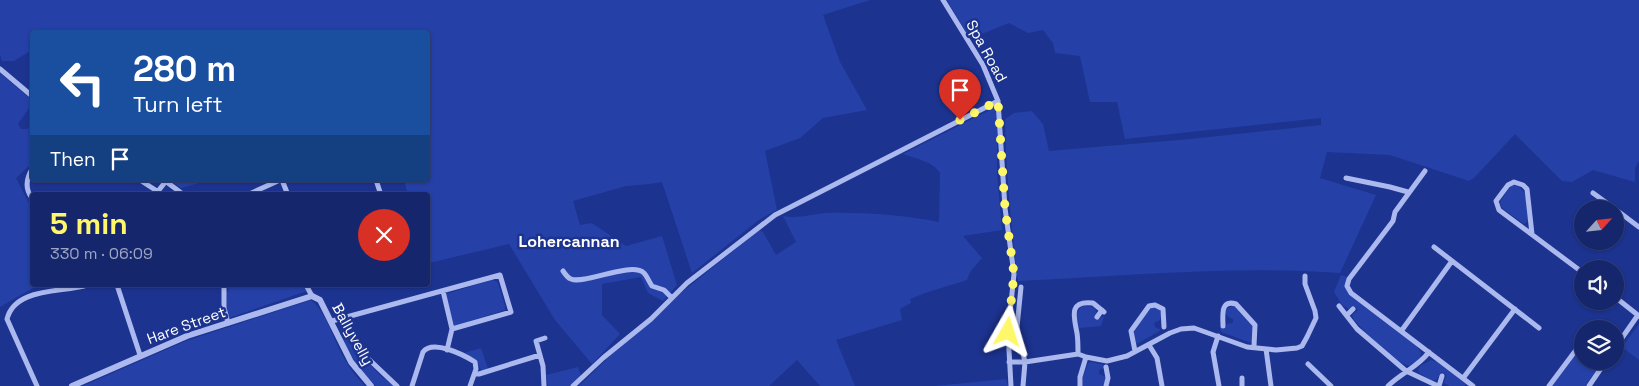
<!DOCTYPE html>
<html lang="en">
<head>
<meta charset="utf-8">
<style>
	body { margin:0; font-family:"Space Grotesk",sans-serif; background:#223274; color:#f1f3f6; height:100vh; display:flex; flex-direction:column; font-size:19px; white-space:nowrap }
	* { box-sizing:border-box; margin:0 }
	p { font-size:16px; color:#9da5c2 }
	.icon { flex:none; width:28px; height:28px; fill:none; stroke:currentColor; stroke-width:2; stroke-linecap:round; stroke-linejoin:round }
	.map { position:relative; flex:1; overflow:hidden }
	.panel { position:absolute; left:30px; top:192px; width:400px; height:95px; display:flex; flex-direction:column; background:#15266c; border-radius:5px; box-shadow:0 1px 4px #0004,0 0 0 1px #34437f }
	.panel>* { flex:none }
	.guide { position:absolute; left:30px; top:30px; width:400px; height:152px; border-radius:5px; box-shadow:0 1px 4px #0004,0 0 0 1px #34437f; background:#1a4fa0; color:#fff; overflow:hidden }
	.needle { width:32px; rotate:63deg }
	.tools { position:absolute; left:1574px; top:200px; display:grid; gap:10px }
	.tools a { display:grid; place-items:center; width:50px; height:50px; border-radius:50%; background:#15266c; box-shadow:0 1px 4px #0004,0 0 0 1px #34437f; font-size:25px }
	.pin { position:absolute; display:grid; place-items:center; width:42px; height:42px; color:#fff; margin:-51px -21px; border-radius:50% 50% 50% 0; rotate:-45deg; box-shadow:0 0 5px #0007 }
	.pin .icon { rotate:45deg }
	.me { position:absolute; width:55px; margin:-28px; rotate:6deg; stroke-linejoin:round; filter:drop-shadow(0 0 4px #0008) }
	.turn { display:flex; align-items:center; gap:18px; height:105px; padding:0 20px; font-size:22px }
	.turn .icon { width:65px; height:65px; stroke-width:2.5 }
	.turn b { display:block; font-size:35px; line-height:42px }
	.then { display:flex; align-items:center; height:48px; padding:0 20px; background:#0003; gap:10px; font-size:19px }
	.round { display:grid; place-items:center; flex:none; width:52px; height:52px; border-radius:26px; background:#223274 }
	.overview { display:flex; align-items:center; justify-content:space-between; height:85px; padding:0 20px }
	h1 { font-size:30px; font-weight:700; line-height:38px; color:#fef769 }
	.map>svg:first-child { display:block }
	.green { fill:#2541a8 }
	.lines { fill:none; stroke-linecap:round; stroke-linejoin:round }
	.minor { stroke:#abb9ee; stroke-width:5 }
	.tertiary { stroke:#abb9ee; stroke-width:6 }
	.route { stroke:#fef769; stroke-width:9; stroke-dasharray:0 16.2 }
	.labels { text-anchor:middle; dominant-baseline:central; stroke-width:5; stroke-linejoin:round; paint-order:stroke }
	.street-label { font-size:15px; fill:#fff; stroke:#1c3390 }
	.neighbourhood-label { font-size:16px; font-weight:bold; fill:#fff; stroke:#1c3390 }
</style>
</head>
<body>
<div class="map">
<svg width="1639" height="386" viewBox="0 0 1639 386">
	<rect width="100%" height="100%" fill="#1c3390"/>
	<!-- green -->
	<path class="green" d="M0,0H870L823,15L840,62L867,110L823,118L800,138L765,151L777,210L760,219L692,273L662,182L650,184L626,186L573,201L580,225L592,223L626,246L662,236L677,285L663,301L648,293L641,277L602,284V315L620,334L592,364L555,320L509,244L429,263L428,257V195H408L404,180H428V32H32V50L14,61H2L0,55Z
		M947,0H1639V161L1635,168V182L1593,170L1572,182L1562,181L1515,134L1474,178L1469,181L1390,155L1327,152L1320,178L1376,195L1340,273C1233,265 1125,276 1018,281C1011,227 1006,173 1005,119L1014,113L1032,111L1043,124L1049,151L1190,139L1321,125V118L1125,139L1117,102H1090L1080,56L1055,53L1053,43L1043,30L1028,33L1009,23L974,37L968,36Z
		M0,73L32,100V104L18,124L21,129H27L32,123V163L16,178L32,209V285H38L0,307Z
		M994,108L997,109V173L1002,230L963,236L982,258L970,272L967,280L925,293L910,299L911,303L900,309L902,320L836,340L855,386H820L797,360L769,386H579L615,351L665,306L759,230L763,232L776,255L796,242L783,216C798,219 811,214 826,213C864,212 902,215 939,222L940,173C933,161 916,159 903,154Z
		M169,180H210L181,188Z
		M1516,185C1532,195 1526,205 1528,221L1524,224L1502,208L1500,202L1511,186Z
		M1341,275L1347,277L1345,284L1347,290L1415,343L1421,353L1419,360L1409,366C1392,361 1366,333 1354,320L1352,315L1358,310L1355,307L1349,309L1342,305L1334,292Z
		M492,280L496,281L498,283L505,306V310L454,326L446,294Z
		M229,285H302L307,291L229,318L227,314L226,292H228Z
		M311,300C329,316 332,338 344,358C350,369 357,378 365,386H83L186,341Z
		M1084,306C1097,306 1095,309 1098,319L1104,316L1101,326L1079,328L1076,314L1081,307Z
		M1155,306L1160,309L1161,315L1160,320L1154,323L1155,327L1161,330L1137,344C1127,330 1143,318 1152,307Z
		M1232,306H1235L1253,326L1252,343L1221,332L1220,327L1225,328L1227,324L1233,323V319L1228,317L1225,313L1226,309Z
		M346,322L356,351L381,376L394,386H376C359,369 343,349 340,324Z
		M1639,324V360L1622,347Z
		M1582,346V361H1603L1585,386H1552Z
		M481,348L488,369L482,371L473,358L464,353Z
		M1431,360L1438,362L1466,384L1464,386H1450L1444,383L1446,375L1442,372L1436,380H1431L1419,373L1418,370L1420,366Z
		M1091,362L1105,365L1104,368L1099,370V374L1106,377L1105,386H1083V377L1088,363Z
		M578,367L581,376L570,386H548L546,375Z
		M1006,379L1008,386H935Z"/>
	<g class="lines">
		<!-- minor -->
		<path class="minor" d="M943,0L983,65L998,101L1005,208L1014,274L1008,332L1011,386
			M0,69L32,96
			M32,169C26,179 25,189 32,198
			M1425,171L1395,212L1393,221L1349,279L1347,286L1351,293L1473,386
			M1346,178L1390,187L1408,192
			M140,180L163,195
			M164,180L184,195
			M282,180L288,195
			M376,180L381,195
			M1593,193L1615,209
			M155,195L166,181
			M247,195L280,180
			M1615,209L1639,227
			M1532,234L1527,189L1523,185L1514,182L1508,185L1496,201L1499,210L1582,272
			M1434,247L1539,328
			M563,271C565,274 568,278 571,279C584,285 631,261 644,273C647,276 649,282 652,286L664,290L671,297
			M117,285L140,355
			M224,285V308L228,323
			M306,285L312,296
			M1021,287L1017,327L1025,362L1023,386
			M1615,297L1639,316
			M1339,306L1357,329L1406,371L1438,386
			M1347,315L1353,309
			M347,317L358,349L397,386
			M1097,317L1102,310
			M332,321L500,275L511,312L452,329L443,291
			M1223,326C1223,316 1220,299 1236,304L1255,325L1254,346
			M1402,330L1452,261
			M1218,336L1213,352L1219,386
			M1149,345L1157,358L1162,386
			M1615,348L1638,315
			M1266,349L1271,386
			M447,350L452,329
			M1135,351L1131,331L1149,306L1155,305L1163,309L1164,327
			M1078,354C1078,347 1078,339 1077,333C1074,317 1068,300 1093,303L1104,312
			M1009,362H1025L1078,354L1086,357L1107,361L1127,356L1170,333L1181,329L1194,328L1247,347L1276,350L1297,348L1302,346L1307,337L1316,318L1315,311L1305,284V276
			M1308,364L1331,386
			M475,374H479L540,355
			M1464,377L1515,309
			M1242,378V386
			M37,386L7,319C15,287 62,293 87,285
			M412,386L423,352C433,339 464,355 475,362L476,369L470,386
			M544,386L543,366L536,341L545,338
			M573,386L603,358L651,319L687,283L775,215L998,101
			M1080,386V377L1086,357
			M1106,386L1108,378L1106,367
			M1388,386C1401,373 1418,367 1429,352
			M1439,386L1442,376
			M1549,386L1582,342
			M1589,386L1606,361"/>
		<!-- tertiary -->
		<path class="tertiary" d="M72,386L187,336L312,296L320,300L351,362L371,386"/>
	</g>
	<g class="lines">
		<!-- route -->
		<path class="route" d="M960,120L998,101L1005,208L1014,274L1008,332"/>
	</g>
	<g class="labels">
		<!-- street labels -->
		<g class="street-label">
			<text transform="translate(987 51) rotate(61)">Spa Road</text>
			<text transform="translate(186 325) rotate(-20)">Hare Street</text>
			<text transform="translate(353 334) rotate(61)">Ballyvelly</text>
		</g>
		<!-- neighbourhood labels -->
		<g class="neighbourhood-label">
			<text x="569" y="241">Lohercannan</text>
		</g>
	</g>
</svg>
<div class="tools">
<a><svg class="needle" viewBox="-14 -14 28 28"><path d="M0-13l5 13h-10z" fill="#e53935"/><path d="M0 13l5-13h-10z" fill="#9da5c2"/></svg></a>
<a><svg class="icon" aria-label="sound" viewBox="0 0 24 24"><path d="M4 9h4l5-4v14l-5-4H4zM17 9q2 3 0 6"/></svg></a>
<a><svg class="icon" aria-label="layers" viewBox="0 0 24 24"><path d="M12 4l9 5-9 5-9-5zM3 14l9 5 9-5"/></svg></a>
</div>
<div class="pin" style="left:960px;top:120px;background:#d93025"><svg class="icon" aria-label="arrive" viewBox="0 0 24 24"><path d="M6 21V4h12l-3 4 3 4H6"/></svg></div>
<svg class="me" style="left:1008px;top:332px" viewBox="-20 -20 40 40"><path d="M0-17L14 15 0 8-14 15z" fill="#fef769" stroke="#fff" stroke-width="4"/></svg>
<div class="guide">
<div class="turn"><svg class="icon" aria-label="left" viewBox="0 0 24 24"><path d="M17 20v-9H6M10 6l-5 5 5 5"/></svg><div><b>280 m</b>Turn left</div></div>
<div class="then">Then<svg class="icon" aria-label="arrive" viewBox="0 0 24 24"><path d="M6 21V4h12l-3 4 3 4H6"/></svg></div>
</div>
<section class="panel">
<div class="overview"><div><h1>5 min</h1><p>330 m · 06:09</p></div><a class="round" style="background:#d93025;color:#fff"><svg class="icon" aria-label="close" viewBox="0 0 24 24"><path d="M6 6l12 12M18 6L6 18"/></svg></a></div>
</section>
</div>
</body>
</html>
